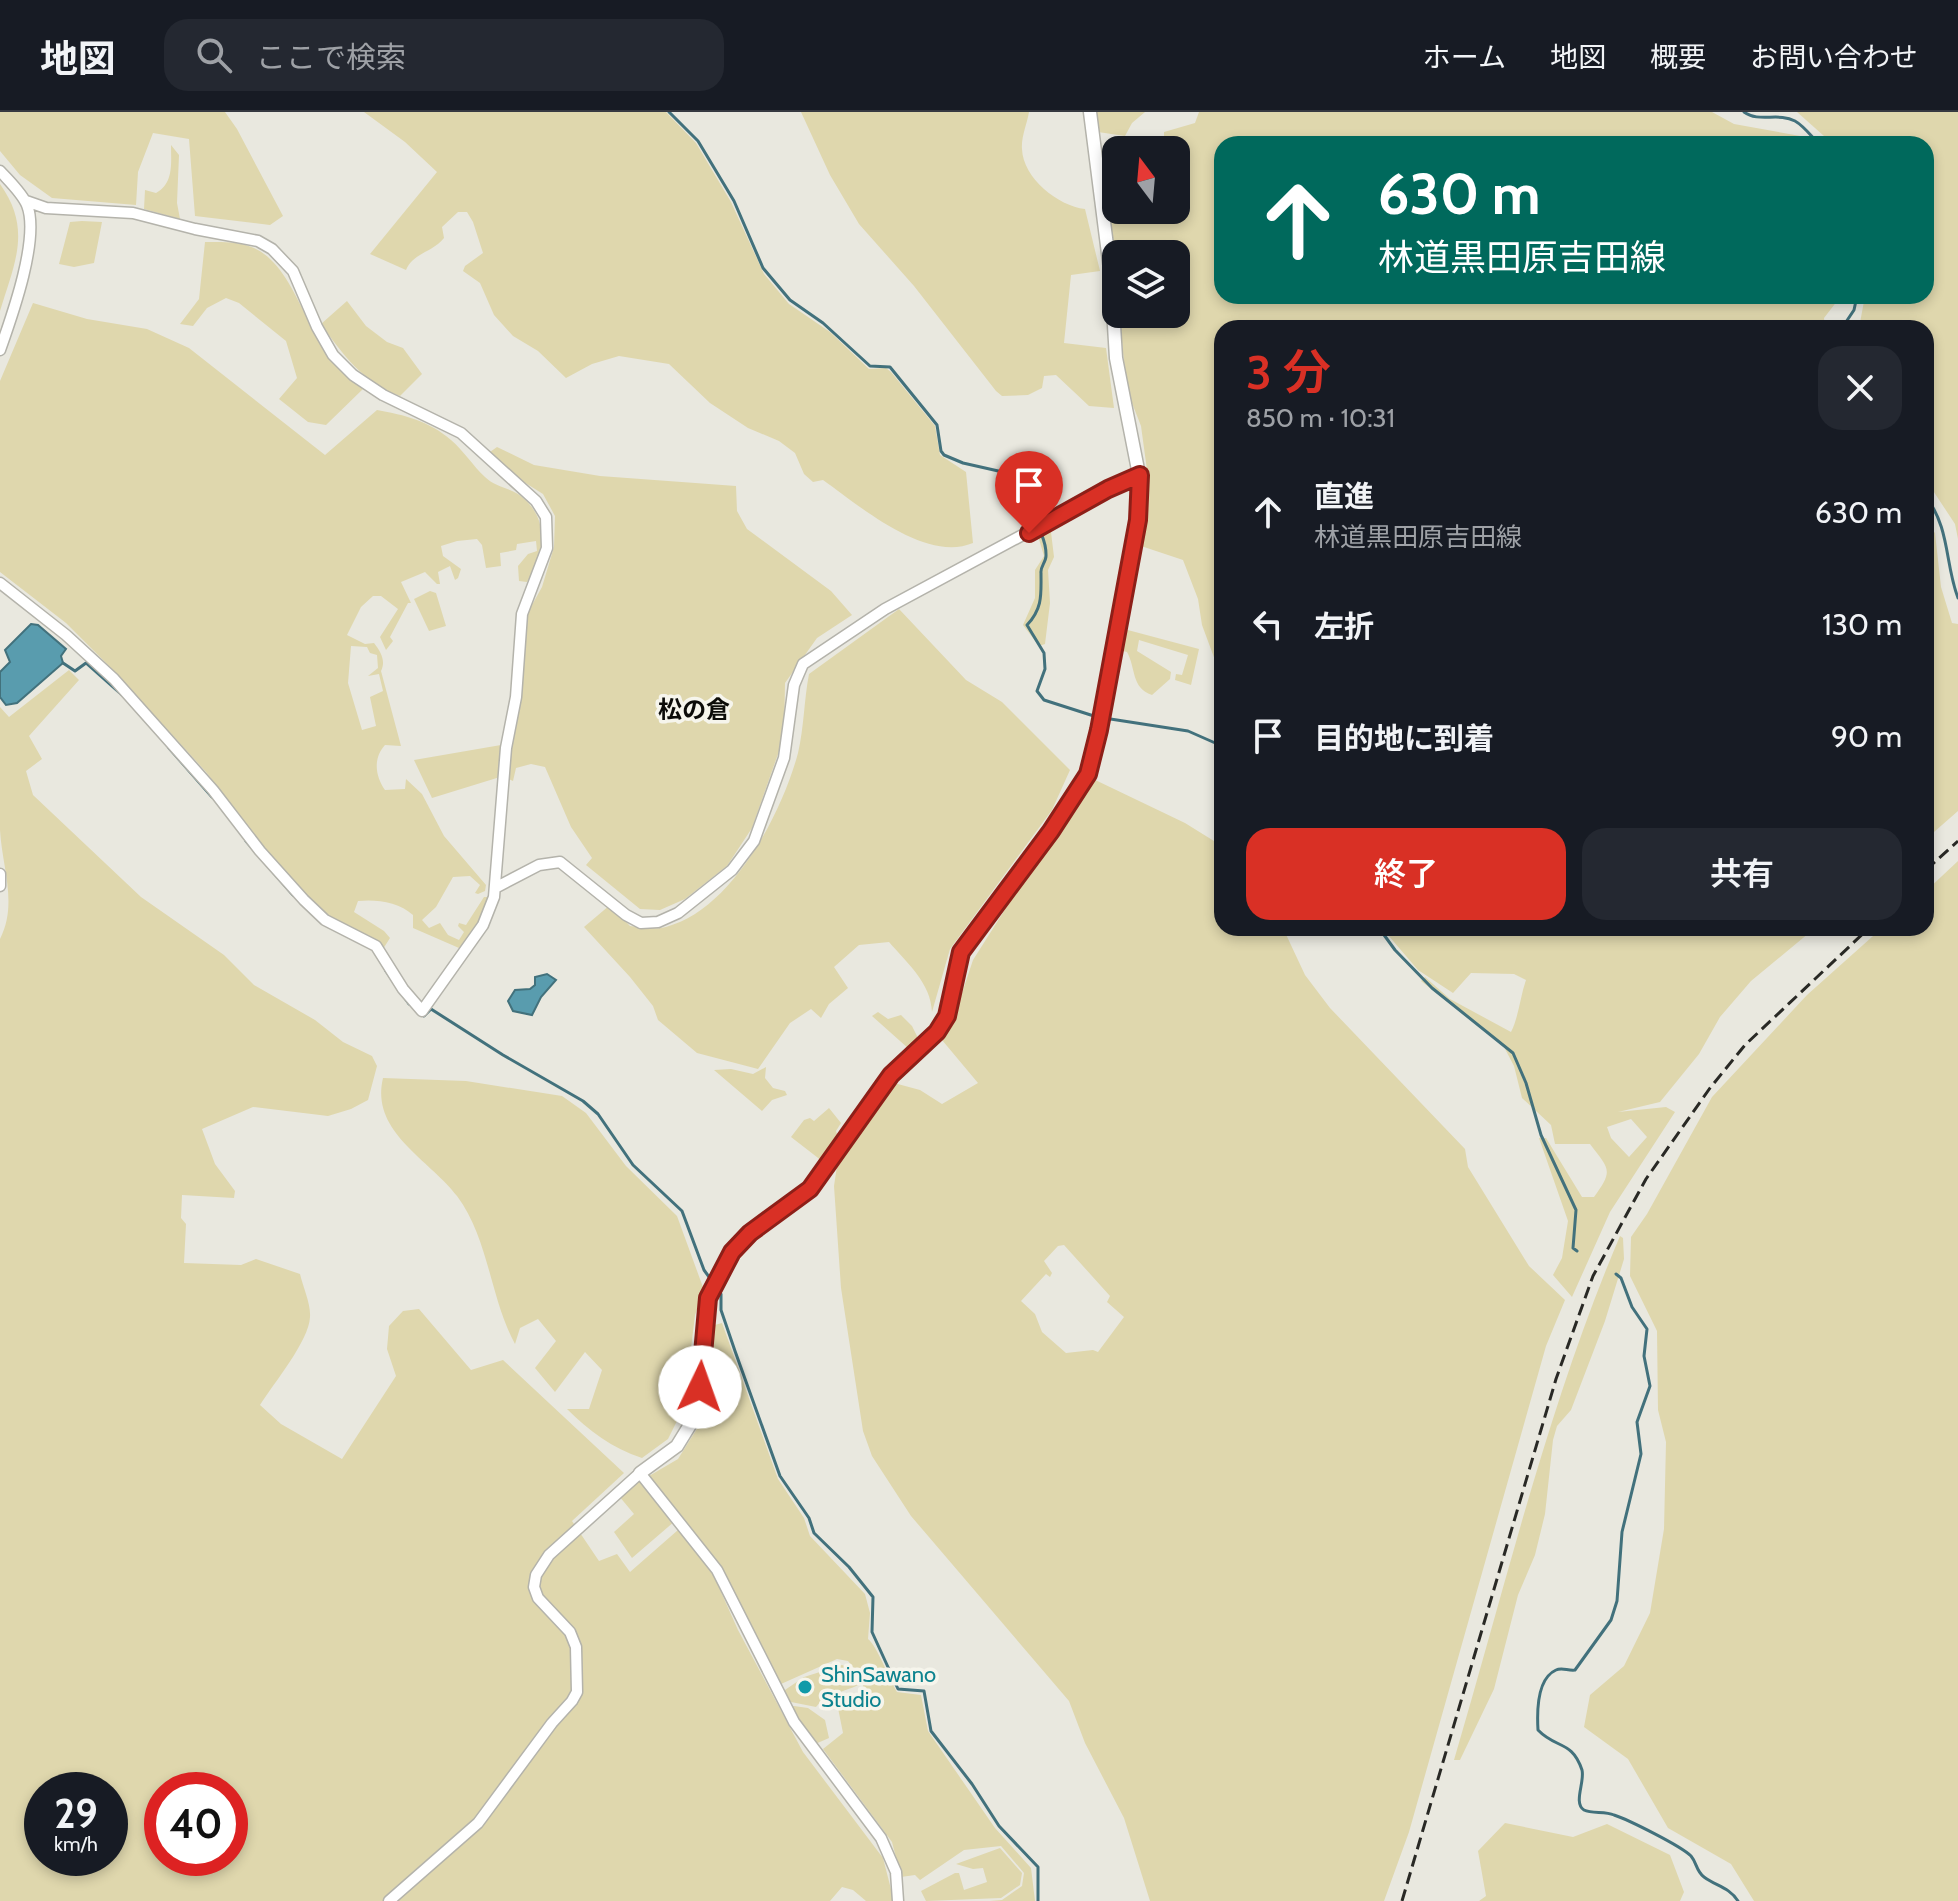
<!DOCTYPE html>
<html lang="ja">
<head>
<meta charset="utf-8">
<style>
	body { margin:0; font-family:Cabin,"Noto Sans JP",sans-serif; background:#242831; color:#f1f3f6; height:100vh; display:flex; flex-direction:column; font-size:30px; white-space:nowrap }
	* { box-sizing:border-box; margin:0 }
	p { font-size:26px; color:#9ea1a6 }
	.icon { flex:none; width:44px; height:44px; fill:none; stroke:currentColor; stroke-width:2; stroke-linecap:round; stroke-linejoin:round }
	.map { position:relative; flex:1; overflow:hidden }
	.panel { position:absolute; left:1214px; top:208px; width:720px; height:616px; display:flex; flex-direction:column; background:#171b24; border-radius:24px; box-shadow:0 4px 12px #0003 }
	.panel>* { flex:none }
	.top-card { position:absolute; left:1214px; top:24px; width:720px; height:168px; border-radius:24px; box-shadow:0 4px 12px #0003; background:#00695c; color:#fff; overflow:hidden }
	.needle { width:52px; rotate:344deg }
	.controls { position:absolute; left:1102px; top:24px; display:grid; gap:16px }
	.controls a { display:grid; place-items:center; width:88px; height:88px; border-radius:16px; background:#171b24; box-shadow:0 4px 12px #0003; font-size:40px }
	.speed { position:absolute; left:24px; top:1660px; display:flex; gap:16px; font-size:40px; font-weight:700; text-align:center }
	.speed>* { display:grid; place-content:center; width:104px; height:104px; border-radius:50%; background:#171b24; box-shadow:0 4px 12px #0003; line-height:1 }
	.speed small { font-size:20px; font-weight:400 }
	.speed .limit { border:12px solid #d22; background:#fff; color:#111 }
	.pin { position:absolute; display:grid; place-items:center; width:68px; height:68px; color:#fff; margin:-82px -34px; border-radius:50% 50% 50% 0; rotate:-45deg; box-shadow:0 0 8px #0007 }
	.pin .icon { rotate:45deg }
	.me { position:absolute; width:88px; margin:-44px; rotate:3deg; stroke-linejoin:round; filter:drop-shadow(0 0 6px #0008) }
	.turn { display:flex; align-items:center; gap:28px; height:168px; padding:0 32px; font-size:36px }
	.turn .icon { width:104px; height:104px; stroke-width:2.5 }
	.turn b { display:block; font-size:56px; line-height:68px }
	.round { display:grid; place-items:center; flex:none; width:84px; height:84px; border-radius:24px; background:#242831 }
	.summary { display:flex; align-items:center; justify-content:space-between; height:136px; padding:0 32px }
	h1 { font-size:48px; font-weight:600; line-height:60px; color:#d93025 }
	.cta { display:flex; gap:16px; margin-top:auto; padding:16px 32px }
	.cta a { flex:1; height:92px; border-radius:24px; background:#d93025; color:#fff; font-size:32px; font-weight:600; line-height:92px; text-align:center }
	.cta a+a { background:#242831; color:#f1f3f6 }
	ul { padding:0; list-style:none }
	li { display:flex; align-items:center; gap:24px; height:112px; padding:0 32px }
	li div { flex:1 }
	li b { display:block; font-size:30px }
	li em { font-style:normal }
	header { display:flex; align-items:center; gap:48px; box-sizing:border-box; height:112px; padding:0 40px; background:#171b24; border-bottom:2px solid #363941 }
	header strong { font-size:38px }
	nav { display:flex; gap:44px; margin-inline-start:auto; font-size:28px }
	.search { width:560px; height:72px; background:#242831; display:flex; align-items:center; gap:20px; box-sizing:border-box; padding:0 28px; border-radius:24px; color:#9ea1a6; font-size:30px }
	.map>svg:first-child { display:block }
	.green { fill:#dfd7ad; fill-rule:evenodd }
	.water { fill:#599cae; stroke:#42717c; stroke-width:2 }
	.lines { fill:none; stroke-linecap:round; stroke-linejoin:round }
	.stream { stroke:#42717c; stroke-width:3 }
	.minor-casing { stroke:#b4b3ab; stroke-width:13 }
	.tertiary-casing { stroke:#b4b3ab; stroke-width:15 }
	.minor { stroke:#fff; stroke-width:10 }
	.tertiary { stroke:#fff; stroke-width:12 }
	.rail { stroke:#292925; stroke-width:3; stroke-dasharray:12 6; stroke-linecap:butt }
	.route-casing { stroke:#8d1f18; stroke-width:20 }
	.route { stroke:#d93025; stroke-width:14 }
	.culture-dot { fill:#0f9aa8; stroke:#f6f5ec; stroke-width:3 }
	.labels { text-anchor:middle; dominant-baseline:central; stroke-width:7; stroke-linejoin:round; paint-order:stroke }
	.culture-label { font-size:22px; fill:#0d838f; stroke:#f6f5ec; text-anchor:start }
	.neighbourhood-label { font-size:24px; font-weight:bold; fill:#0c0c09; stroke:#f6f5ec }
</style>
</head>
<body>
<header>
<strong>地図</strong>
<div class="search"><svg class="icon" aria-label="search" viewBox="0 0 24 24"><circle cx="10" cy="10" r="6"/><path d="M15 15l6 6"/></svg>ここで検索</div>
<nav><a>ホーム</a><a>地図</a><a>概要</a><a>お問い合わせ</a></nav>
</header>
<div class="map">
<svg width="1958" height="1789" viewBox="0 0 1958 1789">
	<rect width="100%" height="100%" fill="#e9e8df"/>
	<!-- green -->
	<path class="green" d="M0,0H225L237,17L283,104L270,113L195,104L189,27L153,21L138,60L136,93L52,86L20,63L0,39Z
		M364,0H666L696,31L731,90L764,162L789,192L830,220L869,257L886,256L891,260L935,314L940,343L966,360L973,431C925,451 860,394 823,368L813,370L804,362L795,341L779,329L748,316L710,291L669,252L619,244L592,252L566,266L538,239L513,224L494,203L480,171L463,159L465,154L483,141L473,110L467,100H458L442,115L444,126C433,140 413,141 406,158L370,142L437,60L405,30Z
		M801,0H1029C1027,12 1021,25 1022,37C1023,66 1058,94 1085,97L1100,159L1071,163L1064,231L1106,236L1114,296L1089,294L1056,263L1044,264L1042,276L1028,283L1002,284L996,279L914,174L859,112L830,63Z
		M1095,0H1145L1132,11L1125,24L1098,20Z
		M1199,0H1712L1734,12L1800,24L1806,32H1222V184H1841L1824,206L1825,216H1222V567L1202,513L1198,487L1183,448L1141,434L1147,358L1141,314L1127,278L1119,202H1176V142H1116V149L1105,81L1116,78V98H1176V38H1164V20L1195,11Z
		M1797,0H1958V427L1955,412L1926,368V216H1859L1865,184H1926V32H1833Z
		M171,33L179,43L177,91L180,107L144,97L145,78L156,81C174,71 171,51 171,33Z
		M0,72C32,117 15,150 0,199Z
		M82,109L102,110L94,151L74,155L59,152L70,110Z
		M205,130C222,130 238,129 254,136C302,158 306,244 364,276L326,313L308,310L279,287L297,266L286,229L239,191L226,186L207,196L193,214L180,212L199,187Z
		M347,189L366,214L387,230L403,236L422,262L400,284C363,270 343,243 321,212Z
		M33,191L87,207L147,217L189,236L325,343L377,298C405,303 429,309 451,328C464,339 473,354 485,365C494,374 508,376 518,382C551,405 545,442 527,470L519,469L518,454L528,442L537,439L536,429L517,432L516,438L500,441L501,454L486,456L482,433L477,427L457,429L441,434L443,444L461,457L458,466L455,468L450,454L438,460L440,472H437L425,460L401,470L411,491H408L390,525L393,529L386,538L380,525L398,497L381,484H373L361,495L347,523L365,532L374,531C381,540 386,549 381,559L401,634L385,633C373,646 375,664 385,678L405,677L406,667L422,682L444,724L486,773L485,779L478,782L475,781L480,773L470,764L453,765L436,795L422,808L429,816L440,811L448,823L459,828L464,820L458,814L459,811L466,813L484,785H488C485,803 474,826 459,836L413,816V803C399,790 376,787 358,789L354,800L384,819L390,826L383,837L329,806L294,774L206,660L114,559L66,511L0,460V269ZM351,534L367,535L370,541L377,543L378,556L368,564L379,562L383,579L370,585L376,614L362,618L348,571Z
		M497,335L534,353L600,364L736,374L737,399L747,417L831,479L852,503L817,526L785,571L784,625L752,716L727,754L685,787L660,798L640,797L586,753L592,746L571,715L545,655L531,652L516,656L513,669L506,666L520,587L527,502L542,475L554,435L555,404L543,382L511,362L490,340Z
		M1074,401L1051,420L1054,445L1048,458L1050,491L1045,532L1039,534L1023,513L1035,486V458L1044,444L1038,424L1041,417Z
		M1926,411L1935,421L1941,475L1952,511L1958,512V699L1926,727Z
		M430,479L436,481L446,514L429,519L414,487Z
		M899,497L966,568L1002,590L1070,658L1052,698L950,837L932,900C931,871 907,851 889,830L859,833L834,855L848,876L829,892L821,906L811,897L790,911L758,957L697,941L658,908L653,894L630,865L584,815L610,793L630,814C641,815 656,818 666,815C732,798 782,701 798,641C804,616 804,588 809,562Z
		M1124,517L1199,537L1191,573L1175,568L1176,562L1182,563L1188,543L1139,528L1137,539L1171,560L1170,567L1152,583C1131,576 1136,556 1127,540L1119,538Z
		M69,558L79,568L29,624L42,647L26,659L33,683L141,785L224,843L254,873L315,908L343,930L372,944L377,954L368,988L351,997L328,1004L253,995L202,1017L215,1052L235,1079L234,1086L182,1083L181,1106L186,1112L184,1151L241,1153L256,1147L300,1162C303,1175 311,1192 310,1205C309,1229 274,1271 260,1293L281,1312L342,1347L396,1264L387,1237L389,1214L403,1199L419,1197L471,1258L503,1248L624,1361L572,1409L599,1449L617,1442L630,1460L678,1418L713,1462L738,1518L803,1640L883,1746L894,1789H866L853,1778L842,1775L830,1789H0V827C18,792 2,755 0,718C0,677 0,635 0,595L9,605ZM42,1678H110V1746H42ZM162,1678H230V1746H162Z
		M501,633L500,665L432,686L414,648Z
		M1089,665L1185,711L1222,734V816H1283L1305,863L1330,896L1465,1037L1468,1055L1529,1154L1565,1188L1546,1234L1409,1720L1384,1789H1150L1124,1706L1085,1631L1069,1589L911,1404L872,1344L863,1319L841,1176L834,1074L837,1054L894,971L920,978L942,992L978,971L942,928L958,893L973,848ZM1064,1133L1110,1184L1107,1190L1124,1205L1098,1240L1093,1238L1066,1241L1042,1220L1035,1202L1021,1189L1046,1162L1050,1165L1052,1161L1044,1149L1058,1134Z
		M1958,749V1789H1754L1731,1752L1668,1716L1628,1647L1584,1615L1590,1583L1624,1554L1650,1501L1664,1417L1666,1330L1658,1298L1657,1219L1630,1164L1631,1125L1647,1102L1712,985L1807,883L1882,816H1926V779Z
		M1382,816H1815L1751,869L1720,905L1699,942L1660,990L1618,1000L1666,995L1675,1000L1610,1100L1572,1185L1553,1163L1562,1146L1568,1109L1539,1026H1546L1582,1085H1594C1614,1058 1609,1057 1590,1032H1555L1551,1013L1522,986L1514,954L1503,933L1421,869L1425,865L1450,887L1511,920C1519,904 1520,885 1526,868L1514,862L1471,861L1453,881L1418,858ZM1631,1007L1647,1025L1629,1045L1611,1026L1607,1015Z
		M878,900L888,907L901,903L912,914L919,928L909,937L872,904Z
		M766,955L765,966L773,976L785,979L787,983L772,988L762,999L714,958L731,957L753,962Z
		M383,966L466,969L562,984L586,1001L626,1054L677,1104L704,1178L695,1203L684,1295L668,1327L642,1346C612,1336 589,1319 567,1297H589L602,1258L585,1240L555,1280L535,1256L556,1229L538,1207L520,1216L515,1232C490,1186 489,1127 457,1084C429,1047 370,1020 383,966Z
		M829,996L841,1011L836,1019L839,1028L822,1049L791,1025L804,1008L810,1006L814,1009Z
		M1620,1124L1623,1126L1624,1147L1605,1209L1571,1298L1557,1314L1553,1328L1545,1402L1535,1443L1518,1483L1494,1577L1460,1648H1454C1506,1472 1548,1293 1620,1124Z
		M722,1211L778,1367L804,1406L810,1424L865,1482L870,1501L868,1527C877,1534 889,1566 897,1580L921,1583L928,1619L995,1716L1031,1756L1035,1789H990L1002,1788L1022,1774L1024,1761L1001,1734L964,1738L920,1768L915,1763L901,1765L892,1730L823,1637L843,1621L837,1591L862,1582L864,1569L848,1549L837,1547L781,1572L748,1514L722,1457L649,1364L678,1347L703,1307L711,1214Z
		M638,1370H645L675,1409L632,1446L614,1420L634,1402L619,1384Z
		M842,1553L849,1556L858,1573C842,1581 828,1581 816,1595L786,1589L782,1580L804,1565Z
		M794,1594L808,1596L825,1608L829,1626L813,1633L790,1595Z
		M1505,1711L1573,1725L1607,1712L1670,1743L1684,1780L1680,1789H1479L1486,1784L1478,1739Z
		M1000,1736L1022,1761L1020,1773L1001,1786L926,1789L921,1779L955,1761H959L964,1778L987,1770L983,1756L973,1757L956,1752Z"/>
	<!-- water -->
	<path class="water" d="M31,512L38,513L66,537L61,544L63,551L17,591L6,593L0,585V560L10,550L5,538Z
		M547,862L556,868L541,885L532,903L513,899L508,889L515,878L530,877L535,873V865Z"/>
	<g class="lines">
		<!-- stream -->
		<path class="stream" d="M669,0L698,29L734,89L763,156L790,188L823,211L870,254L890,255L937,313L941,339L944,343L963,351L1016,363C1016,394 1047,414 1046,444C1046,450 1040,455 1041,461C1041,482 1043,496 1027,513L1044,541L1045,557L1037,579L1044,588L1097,605
			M1744,0C1759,11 1778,0 1795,9C1804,14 1812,25 1819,32
			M1842,216L1854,198L1857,184
			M1926,385C1950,416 1945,452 1958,486
			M63,551L75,559L86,551L122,583
			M1104,606L1188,619L1222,634
			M169,636L212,685
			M246,729L293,783
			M307,797L322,811
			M1379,816L1395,838L1432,876L1513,941L1526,971L1541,1023L1576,1098L1573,1136L1577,1139
			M386,859L409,892
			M421,902L424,904L431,897L503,943L583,989L598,1002L633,1053L682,1099L704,1158L712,1169
			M1616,1162L1621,1166L1632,1195L1647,1217L1644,1244L1650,1274L1637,1310L1641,1342L1622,1420L1617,1489L1611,1508L1575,1558C1568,1559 1562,1555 1556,1558C1536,1567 1537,1601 1538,1618C1556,1637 1572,1628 1582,1658C1585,1670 1573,1691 1584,1698C1592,1702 1605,1699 1614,1703C1629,1708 1681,1734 1691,1744C1697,1751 1696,1759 1704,1765C1716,1774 1729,1775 1738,1789
			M716,1175L721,1182V1198L735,1239L780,1364L809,1406L814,1421L849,1455L873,1485L872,1520L898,1577L924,1579L931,1619L972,1672L999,1714L1038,1755V1789"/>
		<!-- minor casing -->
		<g class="minor-casing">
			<path id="minor" d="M0,59C9,69 22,81 27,93C40,126 12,204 0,238
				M0,471L66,523L114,567L213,678L260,739L304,788L325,808L376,834L403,877L422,899L483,813L494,785L506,636L516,585L522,502L547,436L546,405L536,389L461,321L383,283L353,263L333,243L317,215L293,159L272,137L258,129L195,117L133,101L46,96L26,89
				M0,762V774
				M495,776L539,753L560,750L626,803L641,811L658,810L678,801L732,758L754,729L784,646L794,573L803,552L885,497L1108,377L1140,363
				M389,1789L478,1711L552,1611L572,1589L577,1580L576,1535L570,1520L538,1486L534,1475L536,1463L549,1443L640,1361L717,1458L794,1610L881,1726L896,1760L898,1789"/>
		</g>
		<!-- tertiary casing -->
		<g class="tertiary-casing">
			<path id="tertiary" d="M640,1361L677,1334L693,1308L700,1275L708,1186L732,1140L750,1121L810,1077L891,963L937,920L947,904L961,840L1051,719L1088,662L1099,618L1138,408L1141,373L1116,246L1111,165L1090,0"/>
		</g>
		<!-- minor -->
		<use href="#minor" class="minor"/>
		<!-- tertiary -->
		<use href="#tertiary" class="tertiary"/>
		<!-- rail -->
		<path class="rail" d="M1926,758L1958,729
			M1402,1789L1556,1267L1593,1164L1646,1067L1710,976L1745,933L1869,816"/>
	</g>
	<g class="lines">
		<!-- route casing -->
		<g class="route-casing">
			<path id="route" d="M700,1275L708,1186L732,1140L750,1121L810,1077L891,963L937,920L947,904L961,840L1051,719L1088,662L1099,618L1138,408L1140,363L1108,377L1029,421"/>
		</g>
		<!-- route -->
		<use href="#route" class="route"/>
	</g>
	<!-- markers -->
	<circle class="culture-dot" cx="805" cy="1575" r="8"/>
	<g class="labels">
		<!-- culture labels -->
		<g class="culture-label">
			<text x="821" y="1562">ShinSawano<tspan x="821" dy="25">Studio</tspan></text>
		</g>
		<!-- neighbourhood labels -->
		<g class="neighbourhood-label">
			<text x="694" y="597">松の倉</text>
		</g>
	</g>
</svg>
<div class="controls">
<a><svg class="needle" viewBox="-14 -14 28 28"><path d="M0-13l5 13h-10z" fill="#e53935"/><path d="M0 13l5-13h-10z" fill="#9ea1a6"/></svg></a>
<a><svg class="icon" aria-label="layers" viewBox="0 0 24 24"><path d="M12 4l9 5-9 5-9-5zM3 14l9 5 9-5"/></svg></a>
</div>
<div class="speed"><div>29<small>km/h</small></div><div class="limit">40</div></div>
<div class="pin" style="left:1029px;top:421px;background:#d93025"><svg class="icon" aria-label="arrive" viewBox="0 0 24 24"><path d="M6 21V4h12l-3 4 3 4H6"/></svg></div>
<svg class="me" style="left:700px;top:1275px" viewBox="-20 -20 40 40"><circle r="19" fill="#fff"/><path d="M0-13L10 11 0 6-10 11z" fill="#d93025"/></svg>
<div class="top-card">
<div class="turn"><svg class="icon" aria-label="ahead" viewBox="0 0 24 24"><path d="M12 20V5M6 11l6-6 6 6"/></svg><div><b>630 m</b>林道黒田原吉田線</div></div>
</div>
<section class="panel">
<div class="summary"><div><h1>3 分</h1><p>850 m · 10:31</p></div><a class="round"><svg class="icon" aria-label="close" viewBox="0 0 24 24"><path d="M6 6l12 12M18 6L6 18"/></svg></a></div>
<ul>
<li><svg class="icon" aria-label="ahead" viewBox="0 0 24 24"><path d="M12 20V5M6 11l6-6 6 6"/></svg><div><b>直進</b><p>林道黒田原吉田線</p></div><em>630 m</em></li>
<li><svg class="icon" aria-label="left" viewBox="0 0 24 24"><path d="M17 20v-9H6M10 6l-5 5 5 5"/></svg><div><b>左折</b></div><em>130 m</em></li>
<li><svg class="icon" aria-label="arrive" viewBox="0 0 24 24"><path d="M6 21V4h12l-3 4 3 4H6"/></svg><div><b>目的地に到着</b></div><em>90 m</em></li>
</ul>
<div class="cta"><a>終了</a><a>共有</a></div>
</section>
</div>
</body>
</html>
